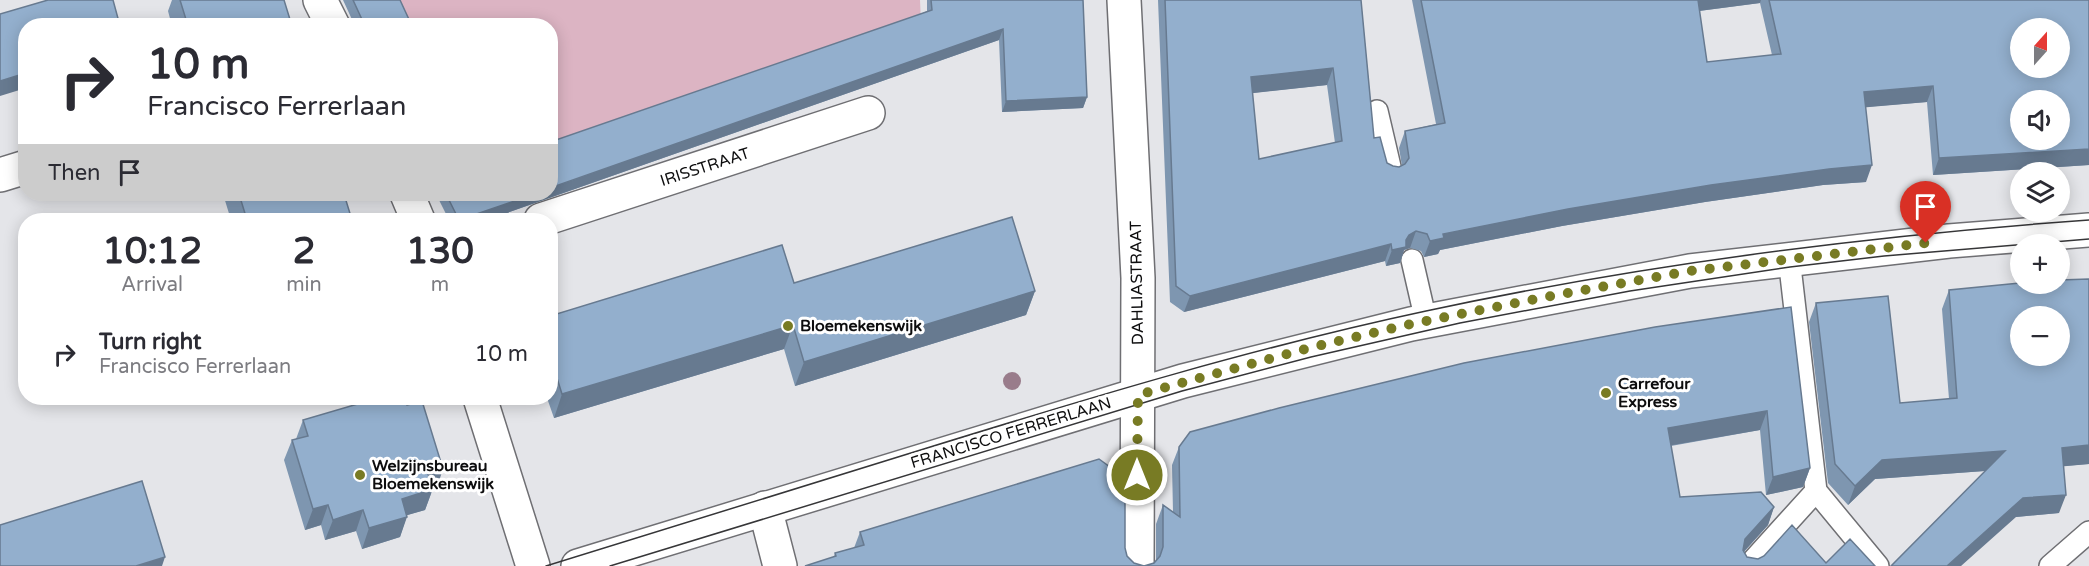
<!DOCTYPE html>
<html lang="en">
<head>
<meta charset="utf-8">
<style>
	body { margin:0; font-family:"Varela Round",sans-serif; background:#f2f2f3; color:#2b2b33; height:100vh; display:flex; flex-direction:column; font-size:22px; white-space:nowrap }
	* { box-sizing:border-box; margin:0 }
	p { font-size:20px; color:#7c7c81 }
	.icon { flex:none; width:33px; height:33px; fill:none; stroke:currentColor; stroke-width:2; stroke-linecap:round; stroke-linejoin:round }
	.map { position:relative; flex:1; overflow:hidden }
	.drawer { position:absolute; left:18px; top:213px; width:540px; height:192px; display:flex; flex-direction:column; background:#fff; border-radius:24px; box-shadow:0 3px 15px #0003 }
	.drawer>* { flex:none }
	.top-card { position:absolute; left:18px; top:18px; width:540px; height:183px; border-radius:24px; box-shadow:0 3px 15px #0003; background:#fff; color:#2b2b33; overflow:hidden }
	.needle { width:39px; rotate:21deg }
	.tools { position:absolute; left:2010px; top:18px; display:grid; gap:12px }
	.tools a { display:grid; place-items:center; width:60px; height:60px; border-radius:50%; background:#fff; box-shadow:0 3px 15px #0003; font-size:30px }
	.pin { position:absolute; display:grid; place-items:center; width:51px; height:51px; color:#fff; margin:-62px -26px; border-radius:50% 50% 50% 0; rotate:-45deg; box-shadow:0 0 6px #0007 }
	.pin .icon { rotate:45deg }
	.me { position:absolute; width:66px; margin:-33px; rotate:0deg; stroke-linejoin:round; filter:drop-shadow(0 0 4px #0008) }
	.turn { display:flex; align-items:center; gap:21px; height:126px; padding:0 30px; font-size:27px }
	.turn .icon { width:78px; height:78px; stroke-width:2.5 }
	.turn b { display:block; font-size:42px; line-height:51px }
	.then { display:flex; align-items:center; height:57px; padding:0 30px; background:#0003; gap:12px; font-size:22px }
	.eta { display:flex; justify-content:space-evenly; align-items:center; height:102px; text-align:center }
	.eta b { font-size:36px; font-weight:800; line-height:42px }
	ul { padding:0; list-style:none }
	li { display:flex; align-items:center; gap:18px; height:78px; padding:0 30px }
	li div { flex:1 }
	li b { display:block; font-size:22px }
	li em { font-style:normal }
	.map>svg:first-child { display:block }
	.green { fill:#dcb4c3 }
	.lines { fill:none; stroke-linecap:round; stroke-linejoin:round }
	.lane-casing { stroke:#6f6f73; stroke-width:24 }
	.street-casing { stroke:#6f6f73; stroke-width:36 }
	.secondary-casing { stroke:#6f6f73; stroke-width:36 }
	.lane { stroke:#fff; stroke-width:21 }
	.street { stroke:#fff; stroke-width:33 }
	.secondary { stroke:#fff; stroke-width:33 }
	.tram { stroke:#363638; stroke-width:1.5 }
	.tree { fill:#997c8b }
	.wall { fill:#7e96b0; fill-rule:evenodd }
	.shaded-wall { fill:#677a90 }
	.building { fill:#93afcd; stroke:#677a90; stroke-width:1.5; fill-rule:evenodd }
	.route { stroke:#787b24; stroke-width:10; stroke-dasharray:0 18 }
	.poi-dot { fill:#787b24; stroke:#fff; stroke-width:2 }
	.labels { text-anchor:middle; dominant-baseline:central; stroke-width:6; stroke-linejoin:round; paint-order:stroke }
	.street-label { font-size:16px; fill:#0d0d0e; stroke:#fff }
	.poi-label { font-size:16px; font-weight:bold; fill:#0d0d0e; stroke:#fff; text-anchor:start }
</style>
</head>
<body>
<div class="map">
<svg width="2089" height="566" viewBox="0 0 2089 566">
	<rect width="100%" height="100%" fill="#e4e5e9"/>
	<!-- green -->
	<path class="green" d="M389,0H920L921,22L551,151L550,26L402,25Z"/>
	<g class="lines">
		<!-- lane casing -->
		<g class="lane-casing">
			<path id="lane" d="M1377,111L1391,171
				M1412,260L1426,321
				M1816,491L1878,566
				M1748,566L1816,491L1789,258
				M2050,566L2089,532"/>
		</g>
		<!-- street casing -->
		<g class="street-casing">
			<path id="street" d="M320,0L333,26
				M1124,0L1138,278L1137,566
				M0,175L26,167
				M407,194L418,220
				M541,220L868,113
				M480,398L533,566
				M765,508L780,566"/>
		</g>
		<!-- secondary casing -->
		<g class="secondary-casing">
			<path id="secondary" d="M578,566L1183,381L1411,324L1690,271L1949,241L2089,230"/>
		</g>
		<!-- lane -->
		<use href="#lane" class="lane"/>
		<!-- street -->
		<use href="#street" class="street"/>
		<!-- secondary -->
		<use href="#secondary" class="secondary"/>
		<!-- tram -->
		<path class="tram" d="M546,566C673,527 800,488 927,448C1092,397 1257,347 1426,311C1645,264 1866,236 2089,220
			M610,566L1182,391L1311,357L1460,323L1630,291L1790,267L1884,256L2089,239"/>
	</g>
	<!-- trees -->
	<circle class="tree" cx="1012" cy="381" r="9"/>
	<!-- wall -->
	<path class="wall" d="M172,0H284L292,26H172L168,11Z
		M343,0H400L412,26H355Z
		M927,0H1083L1087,97L1083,108L1002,112L999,40L487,220H449L436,194H550L927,11Z
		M1158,0H1361L1374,138L1387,163L1393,166L1399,167L1402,166L1399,148L1405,131L1436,124L1412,0H2089V165L1933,175L1927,102L1865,107L1866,182L1823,185L1705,202L1562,226L1440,250L1438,254L1424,257L1421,251L1410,248L1404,250L1400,263L1386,266L1385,261L1184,312L1170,302ZM1760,3L1772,55L1707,62L1699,11ZM1327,85L1335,143L1259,159L1252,93Z
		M223,194H344L352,220H231Z
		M794,283L1035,291L1026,315L795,386L784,349L554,418L547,398H550V316Z
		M1949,290L2089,464L2064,466L2059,513L2016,517L1985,471L1875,479L1848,505L1828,483L1809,322L1816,303L1900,403L1949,399L1942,309Z
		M1791,307L1810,468L1803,487L1766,495L1760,430L1671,446L1680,497L1774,507L1768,525L1744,552L1747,557L1758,559L1875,566H805L834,557L835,553L854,548L860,532L1125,548L1127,556L1134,563L1144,566L1154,563L1156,561V524L1163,505L1173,512L1172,465L1179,447Z
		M303,420L436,490L432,491L425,510L407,515L400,537L362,549L356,531L325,540L321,525L305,530L284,460L292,440L296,439Z"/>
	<!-- shaded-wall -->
	<path class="shaded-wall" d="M1696,0H1761L1760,3L1691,12Z
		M1003,29L999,40L487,220H459L535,194H550V188Z
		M1333,68L1327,85L1245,94L1251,77Z
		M26,73V88L0,96V81Z
		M1933,86L1927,102L1858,108L1864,92Z
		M1087,97L1083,108L1002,112L1006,101Z
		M2089,149V165L1933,175L1939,158Z
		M1872,165L1866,182L1823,185L1705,202L1562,226L1440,250L1438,254L1424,257L1430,241L1443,234L1568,209L1711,185L1829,169Z
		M1416,231L1410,248L1404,250L1400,263L1386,266L1392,250L1409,235Z
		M1391,244L1385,261L1184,312L1190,296Z
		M1035,291L1026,315L795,386L804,362Z
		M793,325L784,349L554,418L562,394Z
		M1767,411L1760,430L1661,447L1668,428Z
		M2089,445V464L2056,467L2062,448Z
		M2005,451L1998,470L1875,479L1848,505L1855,486L1882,460Z
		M1810,468L1803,487L1766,495L1773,477Z
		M443,469L436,490L432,491L425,510L394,519L402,499L428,474Z
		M2066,495L2059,513L2016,517L1961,566H1947L2023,498Z
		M328,505L321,525L305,530L313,509Z
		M1774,507L1768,525L1738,558L1745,539Z
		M363,510L356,531L325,540L333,520Z
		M407,517L400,537L362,549L369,528Z
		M165,557L162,566H136Z"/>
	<!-- building -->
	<path class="building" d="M48,0H113L119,22L116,26H26V73L0,81V14Z
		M180,0H284L292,26H188Z
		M353,0H400L412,26H365Z
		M931,0H1083L1087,97L1006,101L1003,29L550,188V142L932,10Z
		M1165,0H1361L1374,138L1380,137L1387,163L1393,166L1399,167L1405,164L1409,158L1405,131L1445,123L1421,0H1698L1707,62L1781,54L1769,0H2089V149L1939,158L1933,86L1864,92L1872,165L1829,169L1711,185L1568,209L1443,234L1444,238L1430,241L1427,234L1416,231L1409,235L1406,240V247L1392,250L1391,244L1190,296L1176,286ZM2020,28H2060V68H2020ZM1333,68L1342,141L1259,159L1251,77ZM2020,100H2060V140H2020Z
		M239,194H344L352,220H247Z
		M446,194H535L459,220Z
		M1012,217L1035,291L804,362L793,325L562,394L550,356V316L782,245L794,283Z
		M2089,279V445L2062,448L2066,495L2023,498L1947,566H1891L2005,451L1882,460L1855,486L1835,464L1816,303L1888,296L1900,403L1957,398L1949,290L2020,283L2060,284V280ZM2020,316H2060V356H2020Z
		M1791,307L1810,468L1773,477L1767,411L1668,428L1680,497L1761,492L1774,507L1745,539L1743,550L1747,557L1758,559L1764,556L1792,525L1826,563L1850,539L1875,566H805L836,556L835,553L864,545L860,532L1099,459L1125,478V548L1127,556L1134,563L1144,566L1154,563L1160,556L1163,547V505L1180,517L1179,447L1190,432L1279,408L1464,363L1655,327Z
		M378,398H405L407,405L422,401L443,469L428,474L433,489L402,499L407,517L369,528L363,510L333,520L328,505L313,509L292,440L308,436L303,420Z
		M142,481L165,557L136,566H0V525Z"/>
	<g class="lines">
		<!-- route -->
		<path class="route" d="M1137,475L1138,395L1309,348L1411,324L1551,296L1690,271L1926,243"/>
	</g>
	<!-- markers -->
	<g class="poi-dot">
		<circle cx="788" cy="326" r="6"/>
		<circle cx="1606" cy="393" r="6"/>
		<circle cx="360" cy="475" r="6"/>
	</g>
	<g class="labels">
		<!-- street labels -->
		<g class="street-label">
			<text transform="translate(705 167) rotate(-18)">IRISSTRAAT</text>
			<text transform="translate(1137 283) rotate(-91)">DAHLIASTRAAT</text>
			<text transform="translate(1011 433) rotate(-17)">FRANCISCO FERRERLAAN</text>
		</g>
		<!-- poi labels -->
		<g class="poi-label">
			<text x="800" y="326">Bloemekenswijk</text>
			<text x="1618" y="384">Carrefour<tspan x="1618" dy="18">Express</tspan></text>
			<text x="372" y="466">Welzijnsbureau<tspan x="372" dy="18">Bloemekenswijk</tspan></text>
		</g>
	</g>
</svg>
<div class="tools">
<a><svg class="needle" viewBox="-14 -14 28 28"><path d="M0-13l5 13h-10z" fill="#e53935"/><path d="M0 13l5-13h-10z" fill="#7c7c81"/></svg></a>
<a><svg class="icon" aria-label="sound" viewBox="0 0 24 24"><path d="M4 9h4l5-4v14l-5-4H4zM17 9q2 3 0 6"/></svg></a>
<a><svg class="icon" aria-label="layers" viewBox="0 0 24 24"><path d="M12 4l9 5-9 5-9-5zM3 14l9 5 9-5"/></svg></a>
<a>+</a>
<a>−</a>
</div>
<div class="pin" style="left:1926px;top:243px;background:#d93025"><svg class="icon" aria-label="arrive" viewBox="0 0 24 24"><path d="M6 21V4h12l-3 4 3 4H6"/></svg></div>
<svg class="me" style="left:1137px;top:475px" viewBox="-20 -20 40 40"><circle r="17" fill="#787b24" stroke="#fff" stroke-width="3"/><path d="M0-11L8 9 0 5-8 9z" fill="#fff"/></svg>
<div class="top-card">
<div class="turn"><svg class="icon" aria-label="right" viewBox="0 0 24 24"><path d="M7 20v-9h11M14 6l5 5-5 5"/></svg><div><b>10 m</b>Francisco Ferrerlaan</div></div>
<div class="then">Then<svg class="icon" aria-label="arrive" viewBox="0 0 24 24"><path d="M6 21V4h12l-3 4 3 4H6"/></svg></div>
</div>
<section class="drawer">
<div class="eta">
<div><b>10:12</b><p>Arrival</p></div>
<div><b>2</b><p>min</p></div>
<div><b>130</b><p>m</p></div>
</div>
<ul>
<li><svg class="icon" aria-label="right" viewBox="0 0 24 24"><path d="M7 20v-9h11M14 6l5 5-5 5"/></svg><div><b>Turn right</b><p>Francisco Ferrerlaan</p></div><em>10 m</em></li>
</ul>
</section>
</div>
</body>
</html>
